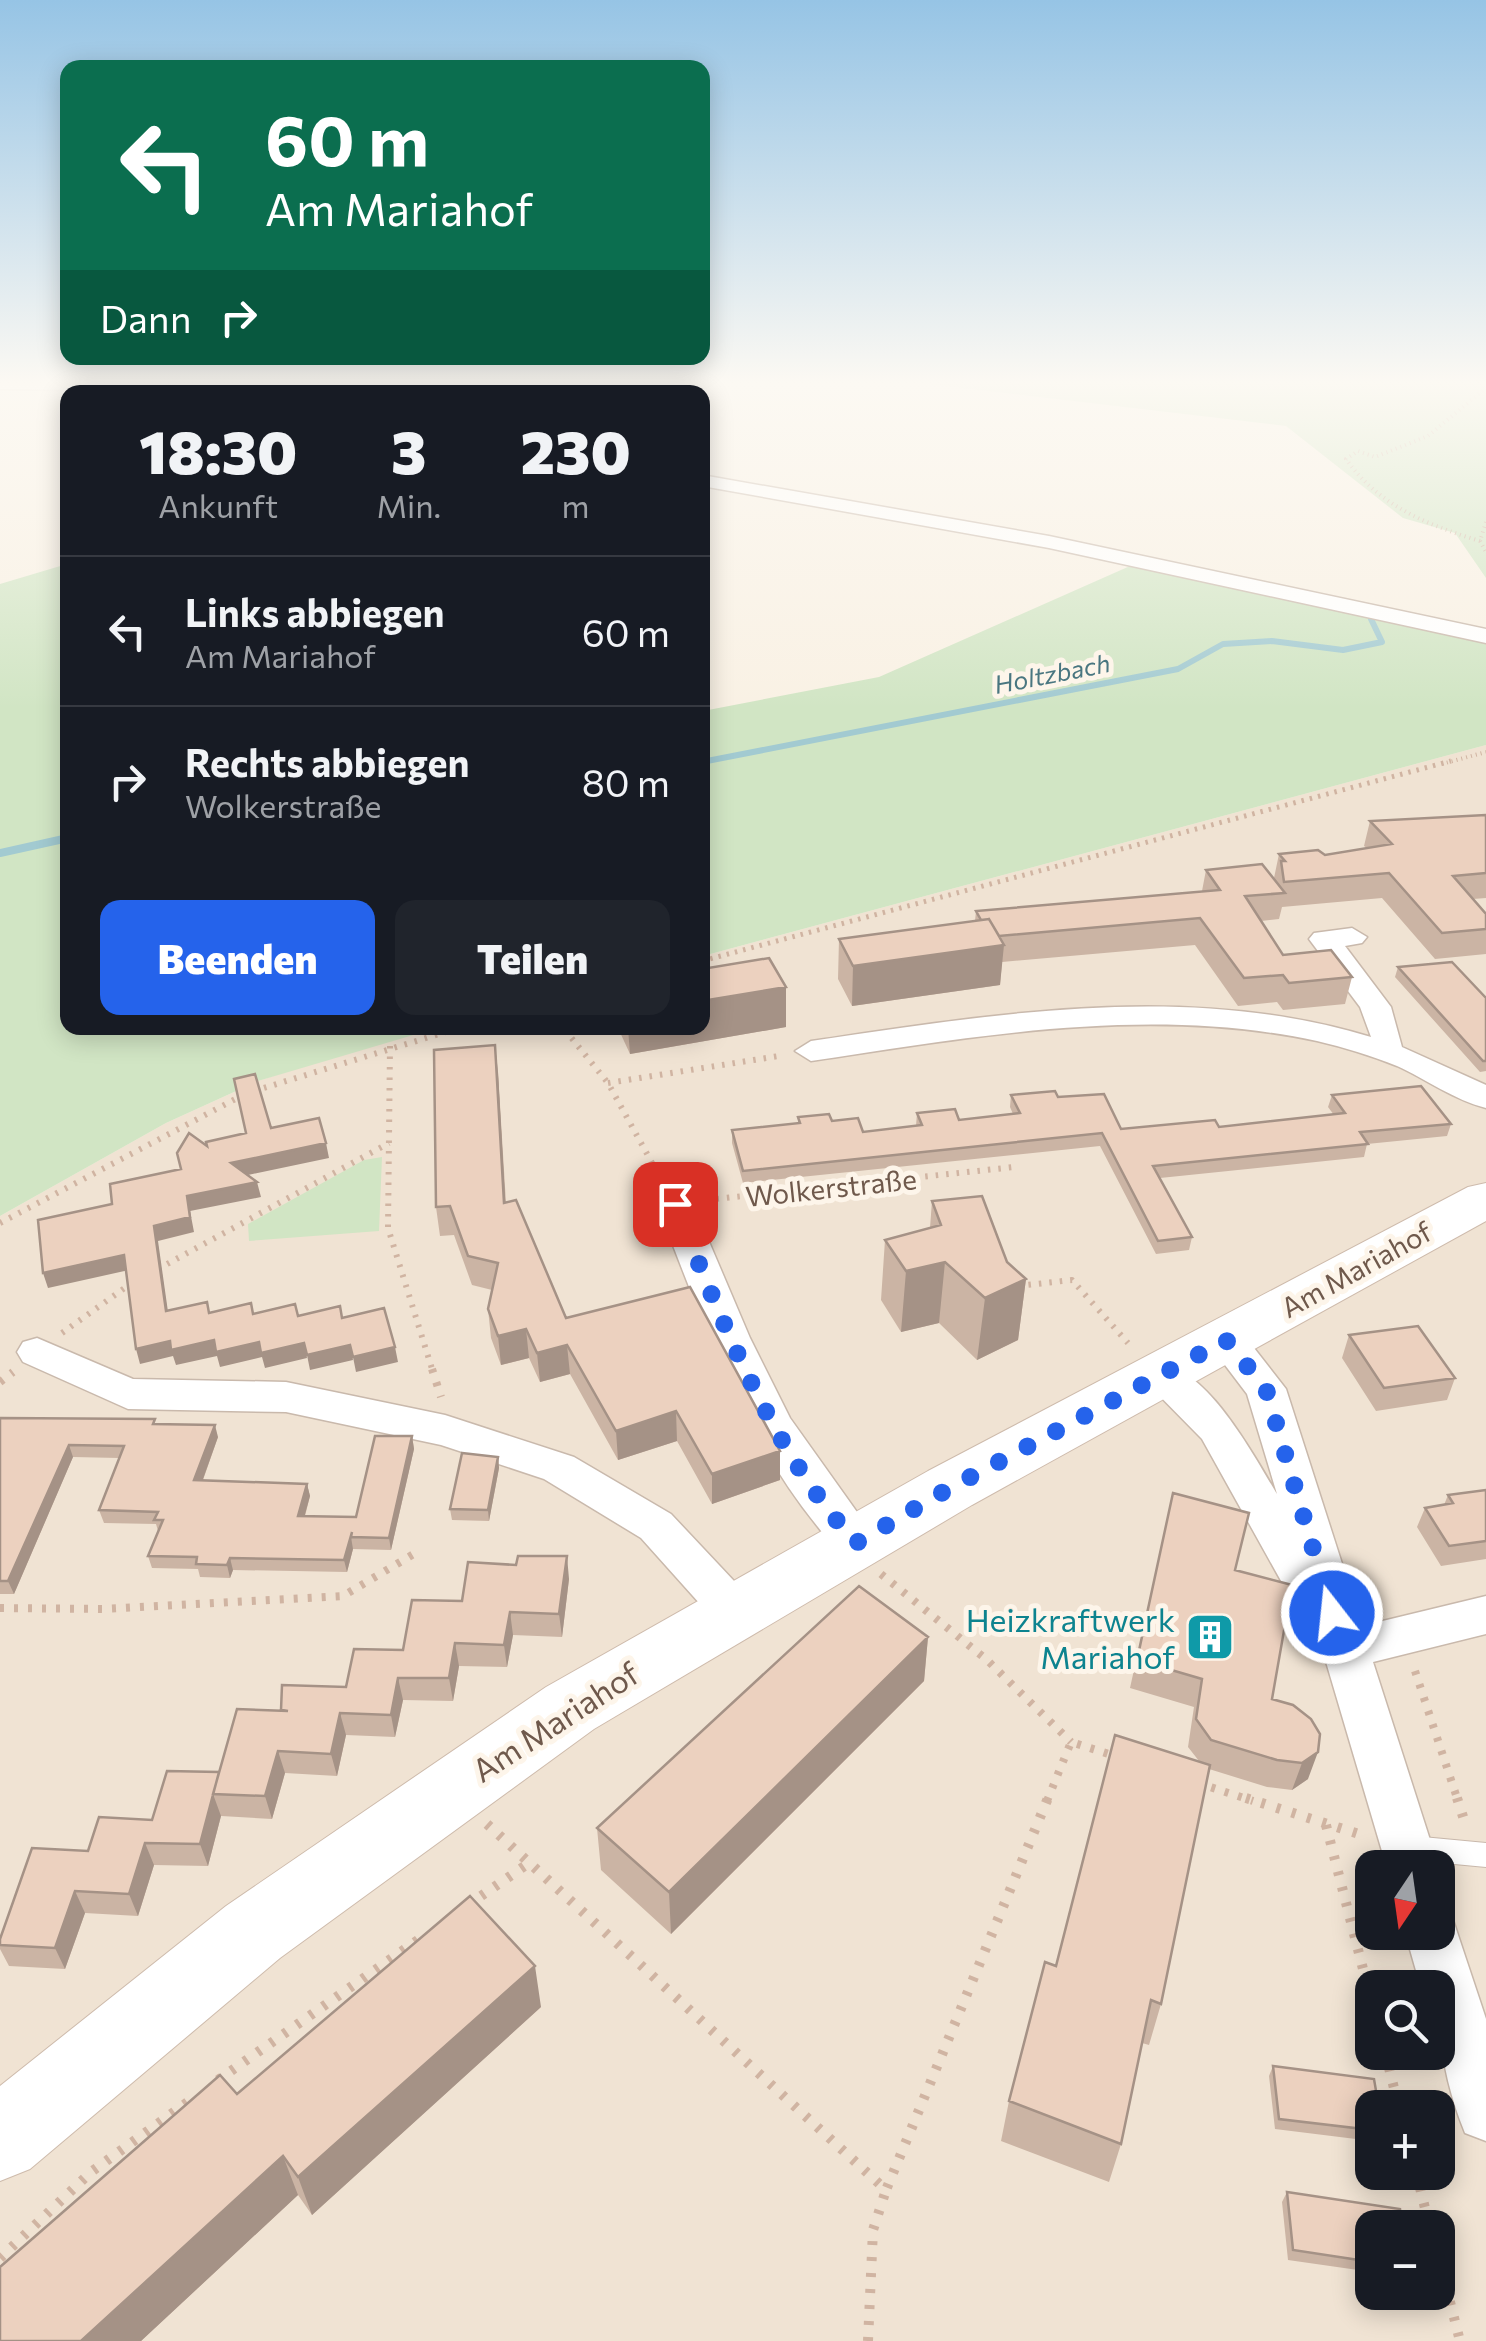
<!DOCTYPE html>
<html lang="de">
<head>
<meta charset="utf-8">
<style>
	body { margin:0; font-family:Commissioner,sans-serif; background:#20242c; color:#f1f3f6; height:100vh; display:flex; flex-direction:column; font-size:38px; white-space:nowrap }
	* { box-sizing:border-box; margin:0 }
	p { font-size:32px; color:#9ea1a6 }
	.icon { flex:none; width:55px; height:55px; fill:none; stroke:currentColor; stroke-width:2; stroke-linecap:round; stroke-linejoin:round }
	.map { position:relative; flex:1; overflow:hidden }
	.details { position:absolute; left:60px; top:385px; width:650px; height:650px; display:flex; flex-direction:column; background:#171b24; border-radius:20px; box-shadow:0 5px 25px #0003 }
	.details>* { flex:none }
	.guide { position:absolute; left:60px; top:60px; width:650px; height:305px; border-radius:20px; box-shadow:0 5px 25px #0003; background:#0b6e4f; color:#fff; overflow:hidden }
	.needle { width:65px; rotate:193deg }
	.buttons { position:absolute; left:1355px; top:1850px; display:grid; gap:20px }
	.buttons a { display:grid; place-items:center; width:100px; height:100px; border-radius:20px; background:#171b24; box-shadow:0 5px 25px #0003; font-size:50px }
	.pin { position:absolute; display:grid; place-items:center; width:85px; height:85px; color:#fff; margin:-42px; border-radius:20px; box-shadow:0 5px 15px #0006 }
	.me { position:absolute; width:110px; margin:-55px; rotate:344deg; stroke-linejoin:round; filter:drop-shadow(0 0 8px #0008) }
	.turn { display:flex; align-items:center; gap:35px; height:210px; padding:0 40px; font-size:45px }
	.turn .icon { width:130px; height:130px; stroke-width:2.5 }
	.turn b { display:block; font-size:70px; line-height:85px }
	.then { display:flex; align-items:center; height:95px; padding:0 40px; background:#0003; gap:20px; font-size:38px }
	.eta { display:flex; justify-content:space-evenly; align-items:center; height:170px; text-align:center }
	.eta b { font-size:60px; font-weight:800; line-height:70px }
	.cta { display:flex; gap:20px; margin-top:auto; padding:20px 40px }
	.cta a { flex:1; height:115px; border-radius:20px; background:#2563eb; color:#fff; font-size:40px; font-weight:800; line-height:115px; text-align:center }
	.cta a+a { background:#20242c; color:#f1f3f6 }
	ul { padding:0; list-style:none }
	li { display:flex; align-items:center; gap:30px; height:150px; padding:0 40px; border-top:2px solid #363941 }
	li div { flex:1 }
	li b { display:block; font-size:38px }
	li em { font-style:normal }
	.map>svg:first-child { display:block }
	.residential { fill:#f0e3d3; fill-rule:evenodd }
	.green { fill:#d1e5c4 }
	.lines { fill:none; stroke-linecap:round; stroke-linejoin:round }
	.stream-far1 { stroke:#a2cad1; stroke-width:6 }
	.stream { stroke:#a2cad1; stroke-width:8 }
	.lane-casing { stroke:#c9b9ac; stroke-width:2 }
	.street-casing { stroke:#c9b9ac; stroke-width:3 }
	.secondary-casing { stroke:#cebbac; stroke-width:2 }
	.path-far4 { stroke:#d0b4a2; stroke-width:4; stroke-dasharray:1 4; stroke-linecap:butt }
	.path-far3 { stroke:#d0b4a2; stroke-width:5; stroke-dasharray:2.5 6; stroke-linecap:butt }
	.path-far2 { stroke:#d0b4a2; stroke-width:6; stroke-dasharray:2.5 8; stroke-linecap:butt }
	.path-far1 { stroke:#d0b4a2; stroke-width:8; stroke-dasharray:4 10; stroke-linecap:butt }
	.path { stroke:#d0b4a2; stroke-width:10; stroke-dasharray:4 12; stroke-linecap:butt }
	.lane { fill:#fff; fill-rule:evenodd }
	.street { fill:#fff; fill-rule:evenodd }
	.secondary { fill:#fff; fill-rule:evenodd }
	.wall { fill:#cbb4a4 }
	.shaded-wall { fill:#a59286 }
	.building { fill:#ecd1bf; stroke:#a59286; stroke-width:2.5 }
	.route { stroke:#2563eb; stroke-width:18; stroke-dasharray:0 32.4 }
	.labels { text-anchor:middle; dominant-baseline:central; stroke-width:10; stroke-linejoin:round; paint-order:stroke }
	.far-water-label { font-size:25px; font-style:italic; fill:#497680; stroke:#fdf5ea }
	.street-label { font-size:28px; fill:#6f594c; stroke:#fdf5ea }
	.near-culture-label { font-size:32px; fill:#0d838f; stroke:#fdf5ea; text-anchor:end }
	.near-street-label { font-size:32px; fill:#6f594c; stroke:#fdf5ea }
</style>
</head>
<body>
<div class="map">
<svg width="1486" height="2341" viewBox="0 0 1486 2341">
	<rect width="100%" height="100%" fill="#f9f1e4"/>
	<!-- residential -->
	<path class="residential" d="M1486,745V2341H0V1216L166,1123L258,1081L357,1049L437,1028H702L703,956ZM1372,1868H1438V1932H1372ZM1372,1988H1438V2052H1372ZM1372,2108H1438V2172H1372ZM1372,2228H1438V2292H1372Z"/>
	<!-- green -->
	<path class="green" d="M912,382H1486V578L1455,533L1403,518L1286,426Z
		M67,564L68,1028H437L258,1081L166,1123L0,1216V584Z
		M1130,566L1486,642V745L703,956V711L879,677Z
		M382,1157L379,1231L249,1241L248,1224L364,1160Z"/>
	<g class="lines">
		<!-- stream-far1 -->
		<path class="stream-far1" d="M702,762L1178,669L1223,644L1272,641L1343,650L1382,642L1371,619"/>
		<!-- stream -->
		<path class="stream" d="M702,762L706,761
			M0,853L68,838"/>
		<!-- lane casing -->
		<g class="lane-casing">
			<path id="lane" d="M1412,1836L1486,1843V1867L1412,1860L1403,1856L1399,1848L1403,1840Z"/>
		</g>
		<!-- street casing -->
		<g class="street-casing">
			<path id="street" d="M0,382H151L207,392L0,389Z
				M702,475L1049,536L1486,629V643L1049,548L702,486Z
				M1352,928L1367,937L1362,943L1345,946L1391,1007L1402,1047L1486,1085V1108C1454,1100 1426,1079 1397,1066C1372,1056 1343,1047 1317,1041C1150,1005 977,1036 811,1061L795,1051L811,1041C996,1014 1188,981 1371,1037L1360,1007L1309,939L1314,933Z
				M675,1192L688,1196L693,1204L750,1338L790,1418L879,1543L873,1555C862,1559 854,1562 843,1556C834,1550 825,1536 818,1527C742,1434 700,1315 657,1204L662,1196Z
				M1226,1326L1240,1330L1286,1389L1362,1626L1486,1596V1634L1373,1662L1439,1868L1438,1872V1868H1387L1311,1611L1295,1606L1202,1439L1139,1375L1145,1365C1198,1349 1254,1456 1277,1494L1247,1394L1206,1340L1212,1330Z
				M37,1338L133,1379L286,1382L445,1415L574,1457L671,1514L750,1598L757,1611L750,1624L734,1630L718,1624L641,1538L544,1479L441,1445L286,1412L128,1409L23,1362L17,1352L23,1342Z
				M1438,1908L1451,1914L1486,2019V2141L1465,2133C1445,2084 1438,2040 1438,1988H1421L1405,1932H1438Z"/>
		</g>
		<!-- secondary casing -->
		<g class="secondary-casing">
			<path id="secondary" d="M1486,1183V1221L972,1505L594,1729L280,1958L30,2169L0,2181V2086L226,1906L546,1687L928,1471L1468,1187Z"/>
		</g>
		<!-- path-far4 -->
		<path class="path-far4" d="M1486,522L1480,541L1486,552
			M1480,541C1427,525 1378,505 1346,459L1358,451L1375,457L1428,436L1486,388
			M1442,764L1486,752"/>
		<!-- path-far3 -->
		<path class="path-far3" d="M702,961L1451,761
			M563,1028L567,1032
			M444,1032L458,1028"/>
		<!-- path-far2 -->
		<path class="path-far2" d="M565,1030L608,1083L662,1181
			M390,1046L388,1228L433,1372
			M608,1083L779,1056
			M254,1091L452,1030
			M706,1200L1014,1167
			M0,1223L243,1095
			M158,1269L389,1143
			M1018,1286L1072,1280L1128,1343
			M62,1333L133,1282"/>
		<!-- path-far1 -->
		<path class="path-far1" d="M432,1369L441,1397
			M0,1382L13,1372
			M881,1574L987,1660L1071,1742
			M0,1608L104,1609L343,1596L417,1552
			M1415,1671L1458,1801
			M1198,1783L1253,1801
			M1047,1801L1071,1742L1115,1756"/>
		<!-- path -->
		<path class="path" d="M1246,1798L1362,1835
			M1457,1798L1466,1826
			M487,1824L886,2190L1048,1798
			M1326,1825L1372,2004
			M468,1905L529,1863
			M1385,2052L1399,2108
			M218,2080L425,1935
			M1416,2172L1430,2228
			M1438,2255L1460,2341
			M0,2258L91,2172L196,2096
			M868,2341L873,2230L886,2190"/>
		<!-- lane -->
		<use href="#lane" class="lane"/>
		<!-- street -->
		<use href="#street" class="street"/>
		<!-- secondary -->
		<use href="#secondary" class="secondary"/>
	</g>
	<!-- wall -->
	<path class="wall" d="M1486,815V898L1473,899L1486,914V954L1435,959L1382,898L1282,907L1279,919L1261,921L1283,955L1352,977L1345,1004L1283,1010L1277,1002L1238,1006L1195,945L1002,962L1000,985L852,1006L838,979L839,939L975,921L976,911L1202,891L1206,870L1274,878L1279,854L1325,855L1367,848L1364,846L1370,821Z
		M1398,967L1486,998V1071L1480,1072L1395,977Z
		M786,987V1027L630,1054L618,1028H702Z
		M498,1072L506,1203L566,1318L780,1480L712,1504L677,1441L618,1460L570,1374L540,1382L529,1358L501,1365L491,1338L488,1309L492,1290L472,1285L454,1235L440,1236L436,1207Z
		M1011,1095L1058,1097L1121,1129L1219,1127L1334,1115L1328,1107L1332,1095L1451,1124L1447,1136L1367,1144L1364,1157L1160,1178L1192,1237L1189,1250L1156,1254L1100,1146L743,1183L732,1143V1130L798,1123V1117L832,1121L863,1132L916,1126L917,1113L959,1120L1013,1114L1010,1107Z
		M932,1201L1026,1279L1018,1340L977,1360L939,1323L901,1332L881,1300L885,1240L930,1228Z
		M1349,1335L1455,1378L1447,1400L1376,1411L1342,1358Z
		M0,1418L156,1424L218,1437L203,1480L307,1484L310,1496L305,1516L356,1517L412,1436L414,1449L391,1550L353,1549L347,1572L233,1570L230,1578L200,1577L198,1569L152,1568L148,1556L158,1531L156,1524L104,1523L99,1510L119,1458L73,1457L14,1594H0Z
		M498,1457L499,1468L489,1521L452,1520L450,1509Z
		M1486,1490V1559L1441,1566L1417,1527L1425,1508L1444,1505L1448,1495Z
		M1173,1493L1235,1570L1272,1699L1293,1705L1308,1779L1292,1790L1267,1787L1209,1769L1161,2004L1149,2045L1142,2043L1121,2144L1109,2182L1001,2141L1009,2101L1056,1966L1199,1761L1188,1747L1194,1707L1130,1688Z
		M569,1579L562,1637L513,1635L507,1667L459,1666L453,1701L403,1700L395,1737L346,1735L337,1776L285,1773L272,1819L221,1816L208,1866L154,1865L138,1916L85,1913L65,1969L9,1966L0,1949V1939L88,1851L152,1820L219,1772L281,1711L346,1687L403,1650L462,1601Z
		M928,1637L924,1681L671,1934L601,1870L597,1828Z
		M541,2007L312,2215L298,2195L141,2341H0L237,2094Z
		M1273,2066L1372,2108V2141L1275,2129L1269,2076Z
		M1287,2192L1372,2228V2272L1288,2260L1282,2202Z"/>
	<!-- shaded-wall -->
	<path class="shaded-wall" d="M1004,945L1000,985L852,1006L853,966Z
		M786,987V1027L630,1054L628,1028H702V1001Z
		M495,1045L498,1072L507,1232L504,1203Z
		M326,1143L329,1158L234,1178L231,1163Z
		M257,1182L261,1197L190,1211L194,1232L158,1241L170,1326L166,1311L154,1226L187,1196Z
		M124,1255L129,1270L48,1288L43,1273Z
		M945,1262L939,1323L901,1332L906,1271Z
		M1026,1279L1018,1340L977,1360L985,1298Z
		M526,1329L529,1358L501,1365L498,1336Z
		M214,1340L304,1343L307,1358L265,1368L262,1357L220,1367L217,1356L176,1365L173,1356L140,1364L136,1349L170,1341Z
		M350,1345L353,1360L310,1370L307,1355Z
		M567,1345L570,1374L540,1382L537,1353Z
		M395,1347L398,1362L356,1372L353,1357Z
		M676,1411L677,1441L618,1460L616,1431Z
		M215,1425L218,1437L198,1493L194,1480Z
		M412,1436L414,1449L391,1550L389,1538Z
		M69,1445L73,1457L14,1594L8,1581Z
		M780,1451V1480L712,1504V1474Z
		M498,1457L499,1468L489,1521L488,1510Z
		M307,1484L310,1496L301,1529L298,1516Z
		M351,1537L353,1549L347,1572L344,1560Z
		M567,1556L569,1579L562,1637L559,1614Z
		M230,1558L233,1570L230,1578L227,1565Z
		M510,1612L513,1635L507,1667L504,1645Z
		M928,1637L924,1681L671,1934L669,1892Z
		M455,1643L459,1666L453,1701L449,1678Z
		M398,1678L403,1700L395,1737L391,1715Z
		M340,1713L346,1735L337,1776L331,1754Z
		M278,1751L285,1773L272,1819L265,1796Z
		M1318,1752L1308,1779L1292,1790L1302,1763Z
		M213,1794L221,1816L208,1866L200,1844Z
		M145,1843L154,1865L138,1916L129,1894Z
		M75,1891L85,1913L65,1969L55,1948Z
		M535,1966L541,2007L312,2215L298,2177Z
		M283,2156L298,2195L141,2341H81Z"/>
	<!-- building -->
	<path class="building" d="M1486,815V873L1453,876L1486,914V929L1442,933L1389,873L1284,882L1281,861H1285L1279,854L1318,850L1325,855L1392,844L1370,821Z
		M1262,864L1285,893L1245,896L1283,955L1331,950L1352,977L1289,983L1283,975L1244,978L1200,918L999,936L989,919L981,920L976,911L1220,890L1206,870Z
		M989,919L1004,945L853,966L839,939Z
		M769,958L786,987L702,1001V969Z
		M1452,962L1486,998V1061H1483L1398,967Z
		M495,1045L504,1203L516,1200L566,1318L690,1287L780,1451L712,1474L676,1411L616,1431L567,1345L537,1353L526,1329L498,1336L488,1309L498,1263L468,1256L450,1206L436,1207L434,1050Z
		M255,1074L271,1128L319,1118L326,1143L231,1163L257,1182L187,1196L190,1217L154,1226L166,1311L207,1302L209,1313L251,1303L253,1314L295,1304L298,1316L340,1306L342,1318L384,1308L395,1347L353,1357L350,1345L307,1355L304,1343L261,1353L259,1342L216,1352L214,1340L171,1350L170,1341L136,1349L124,1255L43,1273L38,1220L112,1204L110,1184L181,1169L177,1153L189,1133L207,1146L206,1142L246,1133L234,1079Z
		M1421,1086L1451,1124L1360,1132L1368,1144L1153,1166L1192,1237L1158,1241L1102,1133L743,1171L732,1130L800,1123L798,1117L829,1114L832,1121L858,1118L863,1132L922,1125L917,1113L955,1109L959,1120L1020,1113L1011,1095L1055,1091L1058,1097L1104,1094L1121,1129L1215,1120L1219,1127L1345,1113L1332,1095Z
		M982,1196L1007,1262L1026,1279L985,1298L945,1262L906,1271L885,1240L941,1225L932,1201Z
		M1418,1326L1455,1378L1384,1388L1349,1335Z
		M0,1418L155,1419L153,1424L215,1425L194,1480L307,1484L298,1516L356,1517L375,1436H412L389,1538L351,1537L352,1532L344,1560L230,1558L227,1565L196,1564L197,1557L148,1556L163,1520H154L158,1512L99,1510L124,1446L69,1445L8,1581H0Z
		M462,1453L498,1457L488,1510L450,1509Z
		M1486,1490V1541L1449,1546L1425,1508L1453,1503L1448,1495Z
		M1173,1493L1249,1513L1235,1570L1292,1585L1272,1699L1293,1705L1311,1719L1320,1734L1318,1752L1302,1763L1277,1760L1211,1740L1196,1719L1202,1679L1137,1660Z
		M518,1556H567L559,1614L510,1612L504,1645L455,1643L449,1678H398L391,1715L340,1713L331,1754L278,1751L265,1796L213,1794L237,1709L288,1711L281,1710L282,1685L346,1687L354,1649L403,1650L412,1600L462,1601L468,1562L516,1565Z
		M859,1586L928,1637L669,1892L597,1828Z
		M1115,1735L1210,1765L1161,2004L1151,2000L1121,2144L1009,2101L1045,1962L1056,1966Z
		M167,1771L219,1772L200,1844L145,1843L129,1894L75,1891L55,1948L0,1945V1939L32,1848L88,1851L99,1817L152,1820Z
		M470,1896L535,1966L298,2177L283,2156L81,2341H0V2267L220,2075L237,2094Z
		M1273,2066L1374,2079L1379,2108H1372V2130L1279,2119Z
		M1287,2192L1400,2209L1402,2228H1372V2262L1293,2250Z"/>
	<!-- sky -->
	<linearGradient id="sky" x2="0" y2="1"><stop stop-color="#96c4e5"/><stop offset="0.54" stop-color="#fcf9f3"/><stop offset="1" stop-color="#fcf9f3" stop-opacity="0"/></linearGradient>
	<rect width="1486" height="709" fill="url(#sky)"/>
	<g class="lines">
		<!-- route -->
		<path class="route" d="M675,1204C722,1321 770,1448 856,1543L950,1488L1226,1340L1266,1389L1332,1613"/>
	</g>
	<!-- icons -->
	<defs>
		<g id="building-square" transform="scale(2.5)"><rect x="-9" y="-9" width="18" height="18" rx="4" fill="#0f9aa8" stroke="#fdf5ea"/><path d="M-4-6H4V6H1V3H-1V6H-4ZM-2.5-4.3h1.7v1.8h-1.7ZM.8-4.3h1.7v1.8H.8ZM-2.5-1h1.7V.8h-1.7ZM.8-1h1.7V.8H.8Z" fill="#fff"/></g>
	</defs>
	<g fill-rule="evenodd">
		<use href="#building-square" x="1210" y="1637"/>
	</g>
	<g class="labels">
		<!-- far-water labels -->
		<g class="far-water-label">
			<text transform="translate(1052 673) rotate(-11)">Holtzbach</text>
		</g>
		<!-- street labels -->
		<g class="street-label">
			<text transform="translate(831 1187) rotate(-6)">Wolkerstraße</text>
			<text transform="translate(1356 1269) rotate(-29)">Am Mariahof</text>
		</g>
		<!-- near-culture labels -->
		<g class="near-culture-label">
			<text x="1175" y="1619">Heizkraftwerk<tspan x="1175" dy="37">Mariahof</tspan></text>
		</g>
		<!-- near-street labels -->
		<g class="near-street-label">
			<text transform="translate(555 1721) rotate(-33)">Am Mariahof</text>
		</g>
	</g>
</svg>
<div class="buttons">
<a><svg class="needle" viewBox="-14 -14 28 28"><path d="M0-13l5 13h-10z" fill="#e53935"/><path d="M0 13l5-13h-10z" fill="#9ea1a6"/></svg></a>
<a><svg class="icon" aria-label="search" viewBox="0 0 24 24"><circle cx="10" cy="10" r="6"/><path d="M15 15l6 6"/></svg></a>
<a>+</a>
<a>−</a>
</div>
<div class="pin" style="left:675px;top:1204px;background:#d93025"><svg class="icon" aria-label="arrive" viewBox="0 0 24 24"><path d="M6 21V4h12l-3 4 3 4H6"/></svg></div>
<svg class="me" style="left:1332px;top:1613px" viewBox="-20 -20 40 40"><circle r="17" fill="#2563eb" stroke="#fff" stroke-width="3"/><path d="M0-11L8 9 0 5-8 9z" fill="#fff"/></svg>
<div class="guide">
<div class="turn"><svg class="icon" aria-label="left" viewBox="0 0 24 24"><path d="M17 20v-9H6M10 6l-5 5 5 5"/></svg><div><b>60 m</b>Am Mariahof</div></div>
<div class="then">Dann<svg class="icon" aria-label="right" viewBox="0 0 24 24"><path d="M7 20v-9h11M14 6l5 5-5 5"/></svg></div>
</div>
<section class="details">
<div class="eta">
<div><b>18:30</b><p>Ankunft</p></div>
<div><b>3</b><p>Min.</p></div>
<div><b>230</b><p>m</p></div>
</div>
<ul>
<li><svg class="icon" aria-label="left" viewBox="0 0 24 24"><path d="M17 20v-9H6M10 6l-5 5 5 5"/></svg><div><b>Links abbiegen</b><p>Am Mariahof</p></div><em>60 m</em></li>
<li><svg class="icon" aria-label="right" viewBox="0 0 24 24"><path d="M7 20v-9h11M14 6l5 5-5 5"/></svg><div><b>Rechts abbiegen</b><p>Wolkerstraße</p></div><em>80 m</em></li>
</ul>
<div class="cta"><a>Beenden</a><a>Teilen</a></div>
</section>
</div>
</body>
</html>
